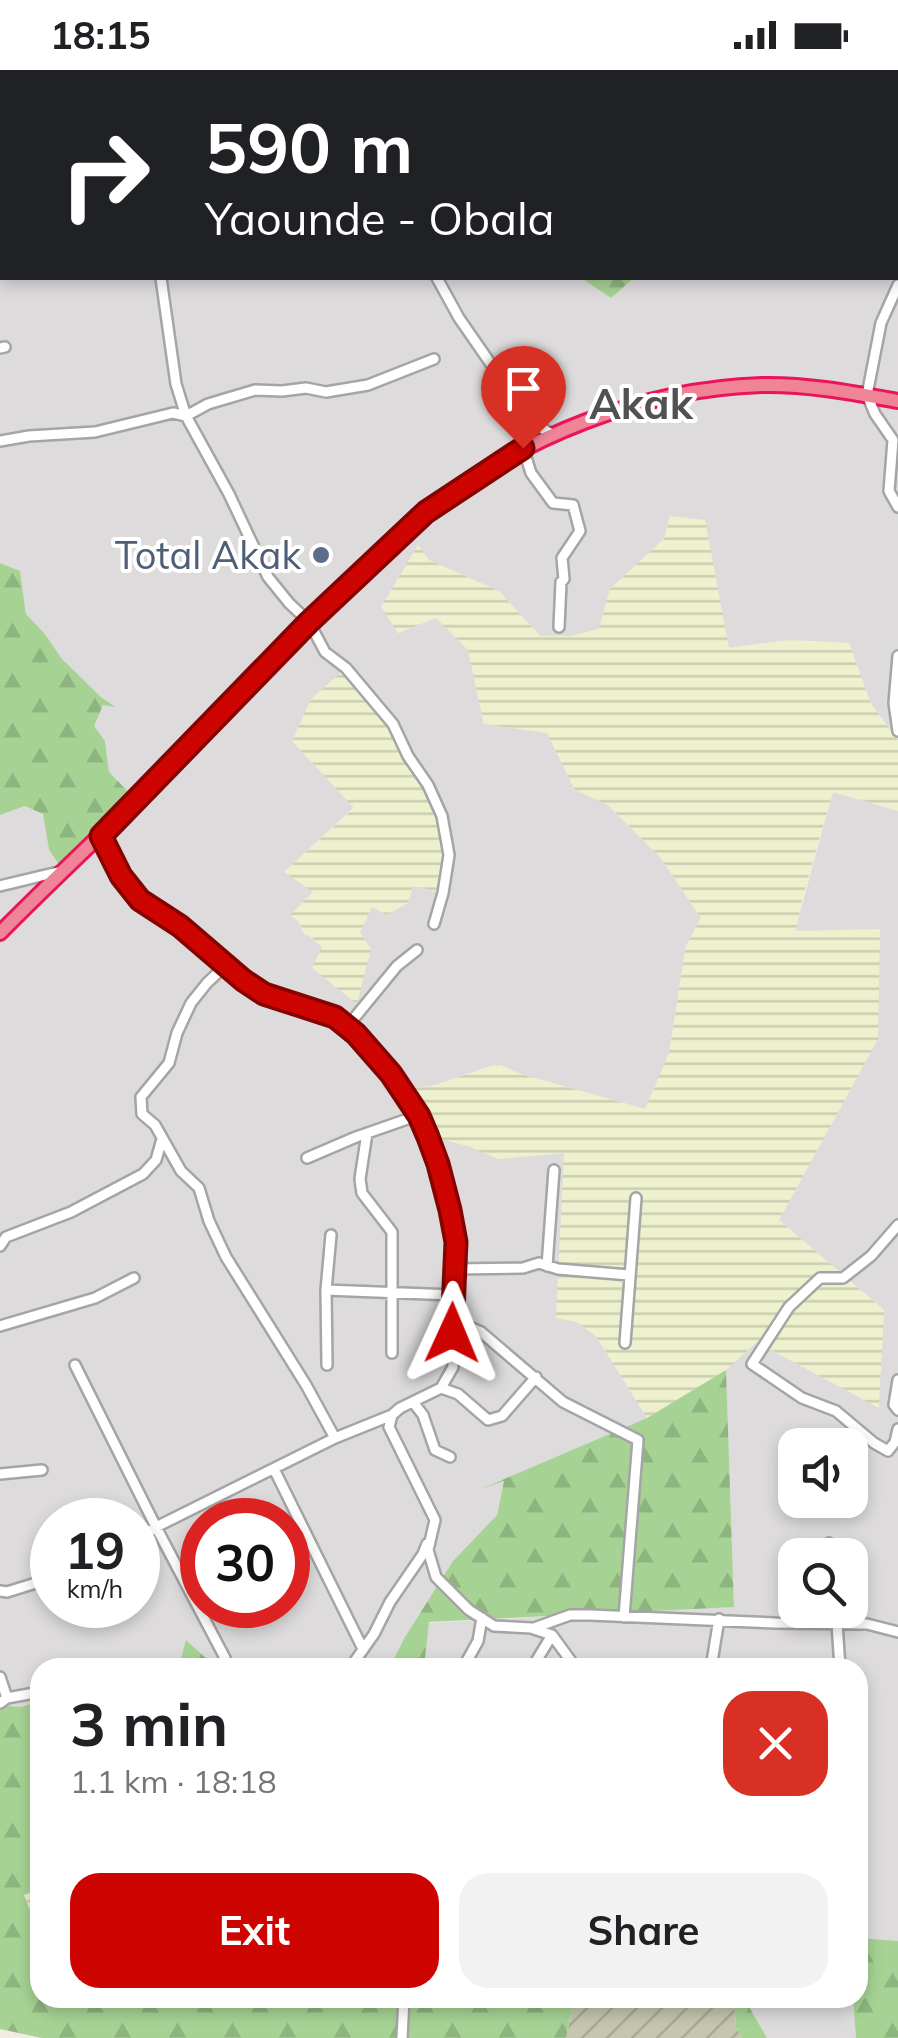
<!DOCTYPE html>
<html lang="en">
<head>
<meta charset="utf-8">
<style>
	body { margin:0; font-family:Mulish,sans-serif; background:#f2f2f2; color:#202124; height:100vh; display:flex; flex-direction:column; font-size:38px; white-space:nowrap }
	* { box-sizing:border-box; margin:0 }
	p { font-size:32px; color:#757577 }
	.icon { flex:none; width:55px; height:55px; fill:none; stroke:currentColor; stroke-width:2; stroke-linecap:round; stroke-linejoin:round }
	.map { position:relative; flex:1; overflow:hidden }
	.details { position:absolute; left:30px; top:1588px; width:838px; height:350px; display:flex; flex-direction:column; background:#fff; border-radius:30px; box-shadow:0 5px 15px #0003 }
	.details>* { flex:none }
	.top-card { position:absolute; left:0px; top:0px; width:900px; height:210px; box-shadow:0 5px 15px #0003; background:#202124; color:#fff; overflow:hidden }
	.controls { position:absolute; left:778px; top:1358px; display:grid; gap:20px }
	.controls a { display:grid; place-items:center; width:90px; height:90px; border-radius:20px; background:#fff; box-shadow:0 5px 15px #0003; font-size:50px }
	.speed { position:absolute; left:30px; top:1428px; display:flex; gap:20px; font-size:50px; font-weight:700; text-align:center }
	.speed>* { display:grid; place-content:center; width:130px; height:130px; border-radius:50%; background:#fff; box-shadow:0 5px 15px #0003; line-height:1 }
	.speed small { font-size:25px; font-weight:400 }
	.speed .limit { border:15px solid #d22; background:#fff; color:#111 }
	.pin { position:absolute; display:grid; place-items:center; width:85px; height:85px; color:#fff; margin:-102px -42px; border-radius:50% 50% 50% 0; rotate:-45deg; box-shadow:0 0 10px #0007 }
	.pin .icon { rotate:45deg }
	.me { position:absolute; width:110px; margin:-55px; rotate:1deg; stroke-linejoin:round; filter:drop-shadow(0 0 8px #0008) }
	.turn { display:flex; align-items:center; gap:35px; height:210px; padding:0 40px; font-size:45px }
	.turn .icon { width:130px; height:130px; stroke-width:2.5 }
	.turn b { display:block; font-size:70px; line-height:85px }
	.round { display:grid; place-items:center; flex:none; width:105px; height:105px; border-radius:30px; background:#f2f2f2 }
	.summary { display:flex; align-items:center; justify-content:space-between; height:170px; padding:0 40px }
	h1 { font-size:60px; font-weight:700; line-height:75px }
	.cta { display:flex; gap:20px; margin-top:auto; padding:20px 40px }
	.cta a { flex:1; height:115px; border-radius:30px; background:#cd0400; color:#fff; font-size:40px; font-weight:700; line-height:115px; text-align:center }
	.cta a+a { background:#f2f2f2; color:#202124 }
	.status { display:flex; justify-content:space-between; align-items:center; height:70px; padding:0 50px; background:#fff; direction:ltr }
	.status svg { height:28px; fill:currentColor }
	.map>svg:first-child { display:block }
	.residential { fill:#dddbdb; fill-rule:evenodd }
	.construction { fill:url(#construction-furrows) }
	.farmland { fill:url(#farmland-rules) }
	.forest { fill:url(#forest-firs) }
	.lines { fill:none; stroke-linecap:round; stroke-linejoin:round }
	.minor-casing { stroke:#a5a5a5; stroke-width:14 }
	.highway-casing { stroke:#eb1459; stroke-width:18 }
	.minor { stroke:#fff; stroke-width:9 }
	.highway { stroke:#ef8496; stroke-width:12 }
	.route-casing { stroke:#850300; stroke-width:25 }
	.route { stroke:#cd0400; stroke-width:18 }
	.service-dot { fill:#5c6f8a; stroke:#fff; stroke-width:4 }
	.labels { text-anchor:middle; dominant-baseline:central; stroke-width:8; stroke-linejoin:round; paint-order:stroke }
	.service-label { font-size:38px; fill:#4e5e75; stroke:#fff; text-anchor:end }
	.quarter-label { font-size:42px; font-weight:bold; fill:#515151; stroke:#fff }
</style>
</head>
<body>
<div class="status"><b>18:15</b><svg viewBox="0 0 49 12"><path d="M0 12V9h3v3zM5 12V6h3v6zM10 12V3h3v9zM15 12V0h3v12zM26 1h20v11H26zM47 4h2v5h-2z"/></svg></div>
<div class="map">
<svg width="898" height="1968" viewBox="0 0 898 1968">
	<defs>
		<pattern id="construction-furrows" width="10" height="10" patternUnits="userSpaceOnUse" patternTransform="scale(2.5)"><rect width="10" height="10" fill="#c5c6ae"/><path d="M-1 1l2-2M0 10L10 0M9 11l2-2" fill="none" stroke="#a9aa95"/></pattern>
		<pattern id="farmland-rules" width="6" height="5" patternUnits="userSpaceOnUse" patternTransform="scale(2.5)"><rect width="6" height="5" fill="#edf1cd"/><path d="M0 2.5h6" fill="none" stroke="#cbceb0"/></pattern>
		<pattern id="forest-firs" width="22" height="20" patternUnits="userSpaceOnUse" patternTransform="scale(2.5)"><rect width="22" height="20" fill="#a6d394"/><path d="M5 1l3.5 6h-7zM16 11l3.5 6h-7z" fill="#8eb57f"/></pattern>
	</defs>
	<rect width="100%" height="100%" fill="#f0ece3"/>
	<!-- residential -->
	<path class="residential" d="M78,0H361V2H83Z
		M425,0H821L830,2H425Z
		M2,35V208H581L611,228L634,208H898V167V670L871,634L849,573L789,570L729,578L670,446L664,469L610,519L599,559L571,566H540L499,521L429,490L398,563L436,547L468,580L484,654L547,662L575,720L608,735L661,788L701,848L686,876L669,984L645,1039L524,1005L497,994L432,1016L471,1077L499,1089L564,1082L577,1252L596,1266L647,1348L504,1410L497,1445L453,1491L405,1567L389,1597H216L186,1570L181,1588L150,1597L40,1598V1631L21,1637L0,1635V745L25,736L43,744L49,780L109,702L105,671L93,656L103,635H114L101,627L62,589L45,564L26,544L20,501L0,493V42ZM354,737L442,823L413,816L408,833L386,845L372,836L360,862L323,877L302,861L299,852L314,822L285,801ZM52,1450H138V1535H52ZM202,1450H288V1535H202Z
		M833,722L898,741V1871L858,1868V1598H424L428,1553L734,1536L726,1300L756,1272L878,1337L884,1240L779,1150L878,969L795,861ZM795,1375H850V1430H795ZM795,1485H850V1540H795Z
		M744,1928H853L856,1968H767Z"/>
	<!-- construction -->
	<path class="construction" d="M574,1928H734L736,1958L742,1968H566Z"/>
	<!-- farmland -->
	<path class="farmland" d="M670,446L705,450L729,578L789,570L849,573L871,634L898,670V741L833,722L802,829L796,861L880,859L878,969L779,1150L884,1240L879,1338L757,1272L726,1300L647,1348L596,1266L577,1252L556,1248L564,1083L498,1089L471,1077L429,1066L402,1018L432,1016L497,994L524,1005L645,1039L669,983L686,876L701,848L661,788L608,735L575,720L547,663L484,654L468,580L436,548L398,563L381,537L418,475L429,490L499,521L540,566H571L599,559L610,519L664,469Z
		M346,598L378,636L428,715L449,785L443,823L413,816L408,833L386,845L372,837L360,862L371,879L357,934L312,898L322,877L309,865H305L299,852L290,845L313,822L284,802L354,738L292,671L311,629Z
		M40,1819V1866L24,1824Z"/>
	<!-- forest -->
	<path class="forest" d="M581,208H634L611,228Z
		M0,493L20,501L26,544L45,564L62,589L101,627L116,637L103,635L94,656L105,671L109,702L136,730L64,801L49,780L43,744L25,736L0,745Z
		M726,1300L734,1537L429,1552L424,1597L389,1598L405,1567L453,1491L497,1445L504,1411L481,1419L647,1348Z
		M186,1570L216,1597H150L181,1588Z
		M40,1631V1819L24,1825L40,1866V1928H574L566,1968H42L0,1959V1635L21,1637Z
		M858,1868L898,1871V1968H856L853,1928H858Z
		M734,1928H744L767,1968H742L736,1958Z"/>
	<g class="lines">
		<!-- minor casing -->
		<g class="minor-casing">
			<path id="minor" d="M821,0L830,2
				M898,47V48
				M0,106H2
				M161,208L176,314L186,346L229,424L268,507L289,533L309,552L325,582L346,598L393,654L408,686L428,715L442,746L449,785L443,823L434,854
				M437,208L459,248L511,323L522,334L532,353L552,364
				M898,215L881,253L867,325L875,344L893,370L889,421L898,437
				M0,278L5,277
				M0,371L29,366L95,362L173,343L186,346L208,334L255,320L282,321L306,318L326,322L368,315L434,289
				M523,378L531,403L553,433L573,435L580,461L562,488L564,509L561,512L559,557
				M898,586L894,633L898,661
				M101,766L121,805L140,830L180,856L243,910L265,923L335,947L356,964L391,1003L419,1045L439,1094L456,1173L453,1216V1297L441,1318L400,1338L392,1345L389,1357L435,1450L428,1480L436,1507L469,1540L494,1556L531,1558L552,1565L576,1598
				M0,816L58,802
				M225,896L207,913L191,933L177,963L169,993L141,1027L142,1044L155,1055L181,1101L199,1118L209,1151L226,1187L306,1315L335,1368
				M347,957L397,896L417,880
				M367,1063L360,1109L362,1123L392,1162V1283
				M307,1088L356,1067L419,1045
				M898,1155L871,1186L843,1208H820L789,1237L752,1294L802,1328L836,1341L874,1373L888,1381L895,1372L898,1359
				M0,1176L6,1167L71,1142L143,1104L156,1090L162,1069
				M547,1196L554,1100
				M454,1199L523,1198L539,1193L558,1199L629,1205
				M326,1220L453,1225
				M453,1250L481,1262L563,1332L638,1370L624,1547
				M0,1256L95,1228L134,1208
				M625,1273L636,1128
				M75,1295L156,1457L225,1588
				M327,1295L326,1220L331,1165
				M898,1310L894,1335L898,1340
				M441,1318L458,1324L488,1350L502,1346L536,1307
				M413,1332L423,1345L435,1380L450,1387
				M274,1399L363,1579
				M0,1404L42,1400
				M138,1466L335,1368L392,1345
				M829,1473L836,1485
				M0,1521L7,1522L52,1508
				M534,1558L570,1545H590L775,1553L867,1554L898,1562
				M350,1598L374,1564L390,1532L423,1484L427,1474
				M463,1598L478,1571L482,1548
				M532,1598L552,1565
				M711,1598L719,1549
				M840,1598L837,1553L844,1540
				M0,1607L7,1628L0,1633
				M7,1628L40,1622
				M402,1968L404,1928"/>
		</g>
		<!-- highway casing -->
		<g class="highway-casing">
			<path id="highway" d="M0,863C62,800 128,741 189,676C244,617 301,559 360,504C382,483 403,460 426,441C523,367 640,319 762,315C807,314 854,323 898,331"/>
		</g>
		<!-- minor -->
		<use href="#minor" class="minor"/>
		<!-- highway -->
		<use href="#highway" class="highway"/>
	</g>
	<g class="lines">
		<!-- route casing -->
		<g class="route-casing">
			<path id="route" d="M452,1263L456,1172L450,1140L438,1094L428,1067L419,1046L391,1004L356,964L335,947L264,924L243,910L180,856L140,830L121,806L101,766L309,552L426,442L523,378"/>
		</g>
		<!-- route -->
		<use href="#route" class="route"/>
	</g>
	<!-- markers -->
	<circle class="service-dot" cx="321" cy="485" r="10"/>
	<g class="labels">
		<!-- service labels -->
		<g class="service-label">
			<text x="301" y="485">Total Akak</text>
		</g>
		<!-- quarter labels -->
		<g class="quarter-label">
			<text x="641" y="333">Akak</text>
		</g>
	</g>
</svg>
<div class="controls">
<a><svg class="icon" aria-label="sound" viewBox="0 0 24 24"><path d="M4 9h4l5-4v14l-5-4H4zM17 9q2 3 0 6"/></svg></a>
<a><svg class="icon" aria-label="search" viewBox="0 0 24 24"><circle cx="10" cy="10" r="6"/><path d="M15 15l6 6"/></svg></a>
</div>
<div class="speed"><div>19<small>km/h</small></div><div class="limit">30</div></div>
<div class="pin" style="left:523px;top:378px;background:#d93025"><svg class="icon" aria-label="arrive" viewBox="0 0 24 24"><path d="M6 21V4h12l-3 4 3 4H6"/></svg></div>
<svg class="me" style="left:452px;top:1263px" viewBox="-20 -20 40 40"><path d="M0-17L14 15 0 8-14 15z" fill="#cd0400" stroke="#fff" stroke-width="4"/></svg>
<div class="top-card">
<div class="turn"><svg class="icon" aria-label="right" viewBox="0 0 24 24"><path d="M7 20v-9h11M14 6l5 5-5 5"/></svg><div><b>590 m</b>Yaounde - Obala</div></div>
</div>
<section class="details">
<div class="summary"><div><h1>3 min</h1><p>1.1 km · 18:18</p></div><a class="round" style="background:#d93025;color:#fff"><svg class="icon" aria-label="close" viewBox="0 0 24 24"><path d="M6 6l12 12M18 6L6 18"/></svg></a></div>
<div class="cta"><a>Exit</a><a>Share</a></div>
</section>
</div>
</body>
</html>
